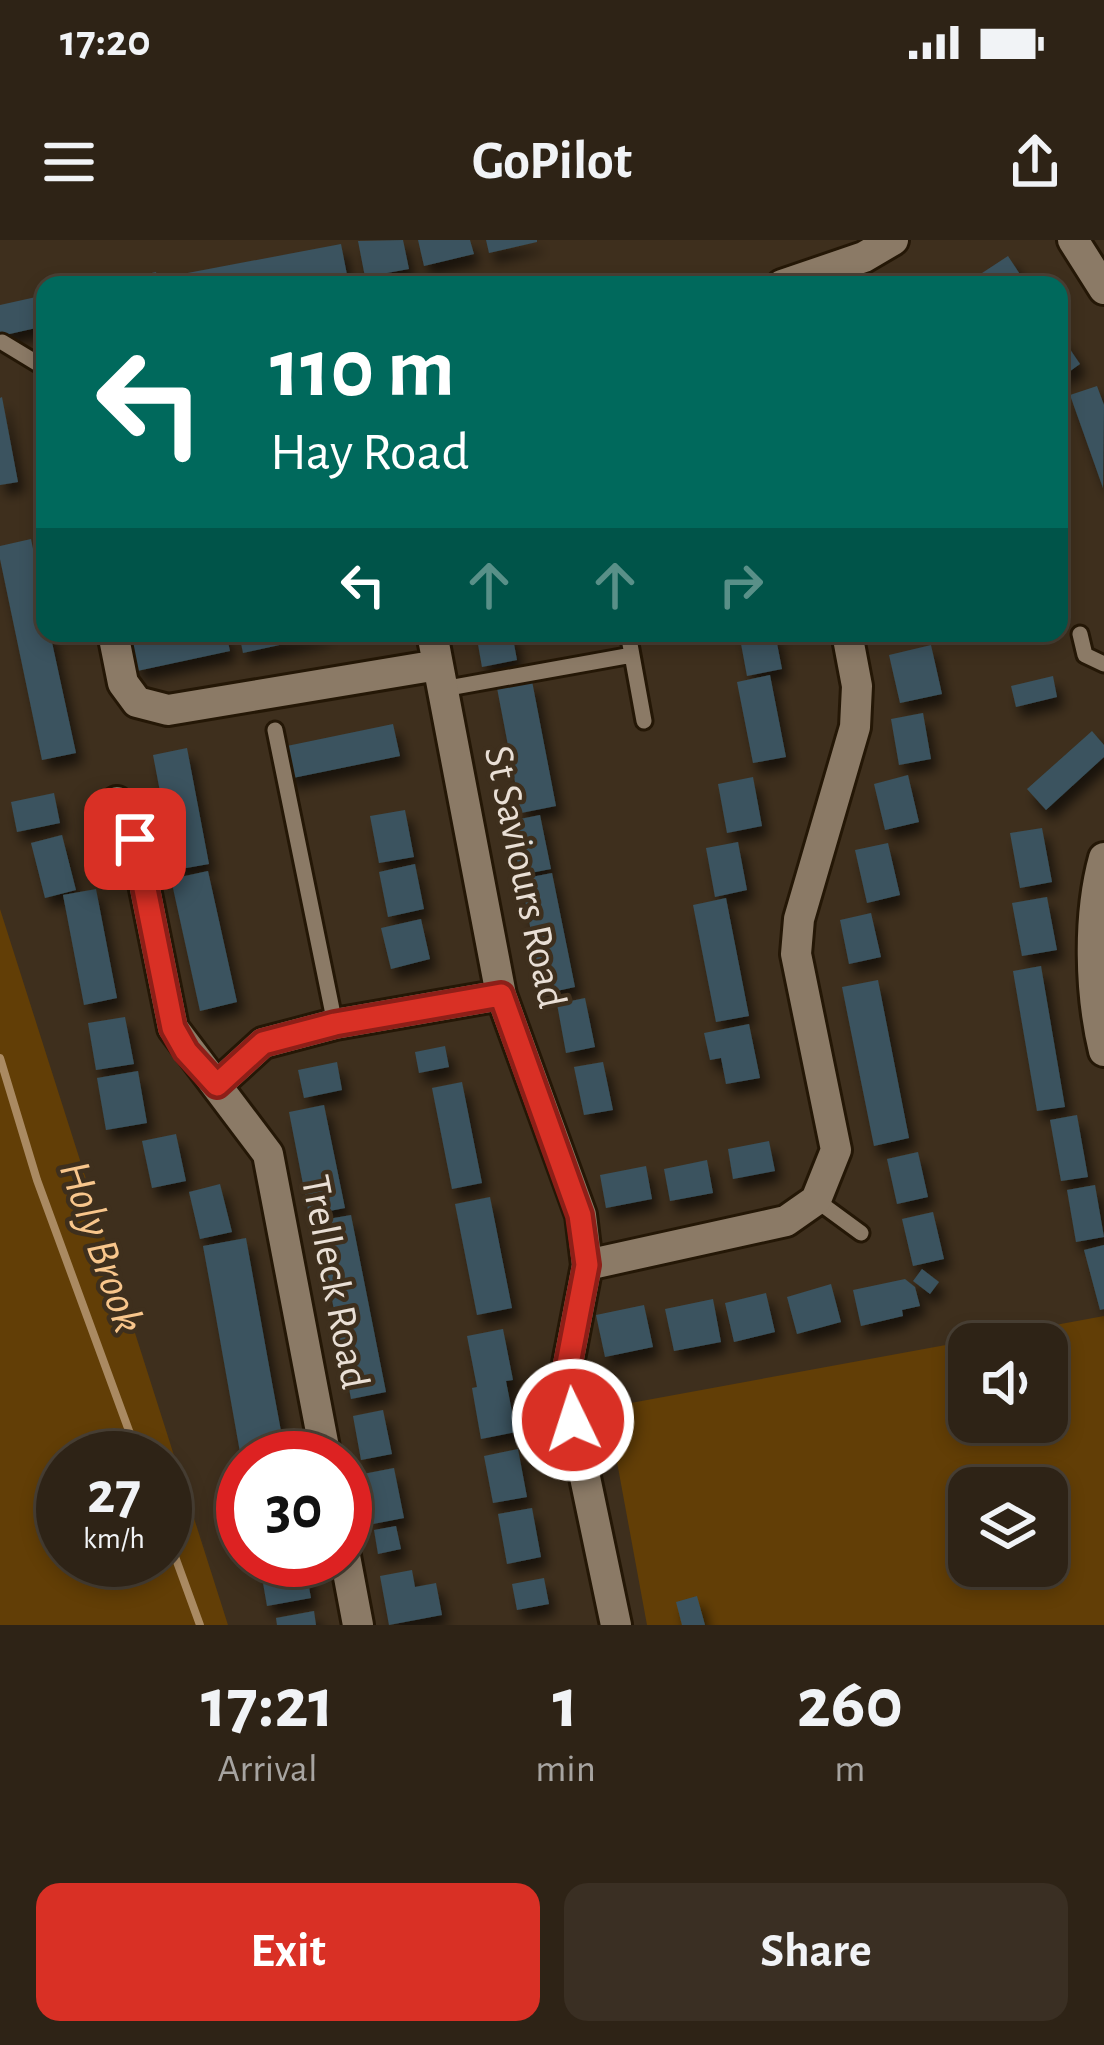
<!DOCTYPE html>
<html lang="en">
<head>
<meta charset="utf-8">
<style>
	body { margin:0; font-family:"Alegreya Sans",sans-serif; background:#3a2f23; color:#f1f3f6; height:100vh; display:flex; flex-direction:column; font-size:45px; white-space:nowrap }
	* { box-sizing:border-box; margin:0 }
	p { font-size:39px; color:#a7a4a1 }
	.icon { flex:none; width:66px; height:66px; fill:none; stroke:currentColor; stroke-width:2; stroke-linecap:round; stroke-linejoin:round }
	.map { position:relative; height:1385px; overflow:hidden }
	.panel { display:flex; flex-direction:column; background:#2e2316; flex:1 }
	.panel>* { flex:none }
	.banner { position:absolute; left:36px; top:36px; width:1032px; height:366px; border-radius:24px; box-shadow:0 6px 18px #0003,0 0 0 3px #494035; background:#00695c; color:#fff; overflow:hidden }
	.tools { position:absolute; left:948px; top:1083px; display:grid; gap:24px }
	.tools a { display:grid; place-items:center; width:120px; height:120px; border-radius:24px; background:#2e2316; box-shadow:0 6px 18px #0003,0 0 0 3px #494035; font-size:60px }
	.speed { position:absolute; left:36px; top:1191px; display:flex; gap:24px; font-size:60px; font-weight:700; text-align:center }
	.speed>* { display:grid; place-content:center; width:156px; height:156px; border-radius:50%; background:#2e2316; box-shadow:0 6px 18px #0003,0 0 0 3px #494035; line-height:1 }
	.speed small { font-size:30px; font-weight:400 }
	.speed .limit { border:18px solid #d22; background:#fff; color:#111 }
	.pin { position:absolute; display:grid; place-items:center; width:102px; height:102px; color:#fff; margin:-51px; border-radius:24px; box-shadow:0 6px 18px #0006 }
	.me { position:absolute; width:132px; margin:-66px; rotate:356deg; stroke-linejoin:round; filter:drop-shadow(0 0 9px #0008) }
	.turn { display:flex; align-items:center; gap:42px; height:252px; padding:0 36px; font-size:54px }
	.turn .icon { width:156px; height:156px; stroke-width:2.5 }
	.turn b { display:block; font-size:84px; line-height:102px }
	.lanes { display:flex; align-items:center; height:114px; padding:0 36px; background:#0003; justify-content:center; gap:60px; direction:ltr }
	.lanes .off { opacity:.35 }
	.eta { display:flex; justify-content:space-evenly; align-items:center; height:204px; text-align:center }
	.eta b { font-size:72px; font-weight:600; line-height:84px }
	.cta { display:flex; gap:24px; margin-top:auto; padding:24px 36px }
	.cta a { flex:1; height:138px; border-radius:24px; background:#d93025; color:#fff; font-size:48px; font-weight:600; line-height:138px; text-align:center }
	.cta a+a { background:#3a2f23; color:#f1f3f6 }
	.status { display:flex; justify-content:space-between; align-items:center; height:84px; padding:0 60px; background:#2e2316; direction:ltr }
	.status svg { height:33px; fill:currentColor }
	header { display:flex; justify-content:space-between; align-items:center; height:156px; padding:0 36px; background:#2e2316; font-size:54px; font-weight:600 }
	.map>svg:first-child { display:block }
	.green { fill:#623e06; fill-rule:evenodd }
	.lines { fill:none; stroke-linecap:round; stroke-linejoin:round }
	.stream { stroke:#aa8a62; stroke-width:8 }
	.building { fill:#3a535f; filter:url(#shadow) }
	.service-casing { stroke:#241706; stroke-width:21 }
	.minor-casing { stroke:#241706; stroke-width:36 }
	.service { stroke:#8b7a66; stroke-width:15 }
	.minor { stroke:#8b7a66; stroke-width:30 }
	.route-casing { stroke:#8d1f18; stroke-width:30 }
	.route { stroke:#d93025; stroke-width:21 }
	.labels { text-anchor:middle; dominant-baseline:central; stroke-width:9; stroke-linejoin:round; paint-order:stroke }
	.street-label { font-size:42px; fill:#e9dfd5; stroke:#3e2f1d }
	.water-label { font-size:45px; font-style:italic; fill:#f8c68c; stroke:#3e2f1d }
</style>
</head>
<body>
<div class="status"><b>17:20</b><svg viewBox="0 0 49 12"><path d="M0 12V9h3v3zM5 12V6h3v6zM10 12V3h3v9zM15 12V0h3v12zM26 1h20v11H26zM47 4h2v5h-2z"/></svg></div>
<header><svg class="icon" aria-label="menu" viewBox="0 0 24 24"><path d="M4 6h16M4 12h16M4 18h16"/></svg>GoPilot<svg class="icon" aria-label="share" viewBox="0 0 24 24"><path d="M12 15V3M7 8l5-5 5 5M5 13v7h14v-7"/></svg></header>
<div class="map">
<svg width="1104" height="1385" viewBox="0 0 1104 1385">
	<defs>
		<filter id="shadow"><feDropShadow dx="6" dy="10" stdDeviation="6" flood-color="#0009"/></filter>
	</defs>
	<rect width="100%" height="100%" fill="#3e2f1d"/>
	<!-- green -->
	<path class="green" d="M0,669L228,1385H0ZM165,1218V1320H63V1218Z
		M1104,1076V1385H647L617,1222L598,1169ZM969,1104H1047V1182H969ZM969,1248H1047V1326H969Z"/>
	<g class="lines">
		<!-- stream -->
		<path class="stream" d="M0,818L37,940L139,1218
			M165,1289L200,1385"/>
	</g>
	<!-- building -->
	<path class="building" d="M403,0L409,29L365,37L358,1Z
		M418,0H470L474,14L424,26Z
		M486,0H537V2L489,13Z
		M341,4L349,45H179L177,35Z
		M1008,16L1027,45H986L979,35Z
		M156,32L159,45H106V43Z
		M45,55V86L5,95L0,105V65Z
		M1059,93L1080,124L1059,139Z
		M1097,146L1104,165L1103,248L1070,155Z
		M2,157L18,242L0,245V158Z
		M31,299L45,368V393H50L76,513L42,520L0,319V306Z
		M156,393H226L230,411L137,431L130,398Z
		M239,393H325V395L243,413Z
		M476,393H512L517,420L482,427Z
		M739,393H775L782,429L747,436Z
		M931,405L942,454L900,463L889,415Z
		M770,435L786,517L753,523L737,442Z
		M1053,436L1057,457L1016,467L1011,446Z
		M532,441L556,566L521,573L497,448Z
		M923,473L931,519L899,525L891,479Z
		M393,484L400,516L288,539L282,507Z
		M1092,491L1104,505V517L1046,570L1027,549Z
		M187,508L209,624L175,630L153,515Z
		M908,535L919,582L885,590L874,544Z
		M753,537L762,586L727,593L718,544Z
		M54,553L60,583L17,592L11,562Z
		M405,570L414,617L379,623L370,576Z
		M540,575L551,629L520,635L510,581Z
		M1042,588L1052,642L1020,648L1010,593Z
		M62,595L76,650L45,658L31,603Z
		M738,602L747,650L715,657L706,608Z
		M888,603L900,655L867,663L855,610Z
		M415,624L424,669L388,677L379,632Z
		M208,631L237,762L200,771L171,639Z
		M552,633L575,747L543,754L521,639Z
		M96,649L117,758L84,765L63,655Z
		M1047,657L1057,710L1022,716L1012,663Z
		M726,658L749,776L716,782L693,665Z
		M871,673L881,717L849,724L840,680Z
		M421,679L430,719L391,729L381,688Z
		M1041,726L1065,867L1037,871L1013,731Z
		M878,740L909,898L874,906L842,747Z
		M585,758L595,807L566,813L557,764Z
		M125,777L134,824L96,830L88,783Z
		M749,784L760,838L726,844L721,818L710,820L704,793Z
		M445,806L449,827L419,833L415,812Z
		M337,822L342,850L304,858L298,830Z
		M603,822L613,870L584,875L574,827Z
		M138,831L147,883L106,890L97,838Z
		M462,842L482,943L452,949L432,848Z
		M324,865L345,968L309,975L289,872Z
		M1077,875L1088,937L1061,941L1050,880Z
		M176,894L186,941L152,948L142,901Z
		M769,901L775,931L733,939L728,909Z
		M918,912L928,957L897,964L887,919Z
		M707,920L713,953L670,961L664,929Z
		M646,926L652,959L606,968L600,935Z
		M220,944L232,992L200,999L189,952Z
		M1095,945L1104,997L1076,1002L1067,950Z
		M490,957L512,1068L477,1075L455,964Z
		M933,972L944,1019L913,1026L902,979Z
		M351,975L386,1152L351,1159L317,981Z
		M246,998L273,1148L286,1218H241L214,1066L203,1006Z
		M1104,1005V1069L1100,1070L1084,1010Z
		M922,1029L939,1042L930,1054L913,1041Z
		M905,1039L915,1047L920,1066L902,1070L903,1076L861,1086L853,1050Z
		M831,1044L841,1082L797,1094L787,1057Z
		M766,1053L775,1092L734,1102L725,1063Z
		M713,1059L721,1102L674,1111L665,1069Z
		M644,1065L653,1107L605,1117L596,1075Z
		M503,1089L513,1140L506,1141L516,1192L481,1199L472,1148L477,1147L467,1096Z
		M383,1170L392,1214L361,1220L353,1176Z
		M518,1209L527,1257L493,1263L484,1216Z
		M394,1228L404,1278L373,1284L363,1234Z
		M532,1268L541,1317L507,1324L498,1274Z
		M396,1286L401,1309L378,1314L374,1290Z
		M259,1320H304L311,1358L267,1366Z
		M412,1330L415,1347L436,1343L442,1375L389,1385L380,1336Z
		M544,1338L549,1364L517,1370L512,1344Z
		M697,1356L705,1385H682L676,1362Z
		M314,1371L316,1385H277L276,1378Z"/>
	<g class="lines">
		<!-- service casing -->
		<g class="service-casing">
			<path id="service" d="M2,102L45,128
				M628,393L644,481
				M1080,394L1085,415L1104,424
				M443,449L632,415
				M275,490L335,784
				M816,960L861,993"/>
		</g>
		<!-- minor casing -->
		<g class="minor-casing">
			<path id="minor" d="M1073,0L1104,49
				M782,45L864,17L893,0
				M113,393L123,443L137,462L168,470L438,425
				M432,393L501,755L581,975L587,1025L567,1129L573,1180L616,1385
				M117,562L135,599L173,788L268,914L326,1218
				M1104,618C1088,676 1090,753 1104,811
				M217,845L263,803L335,784L501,755
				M587,1025L786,981L816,960L836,910L796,714L799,679L855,487L857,446L847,393
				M345,1316L358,1385"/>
		</g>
		<!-- service -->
		<use href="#service" class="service"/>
		<!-- minor -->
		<use href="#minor" class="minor"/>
	</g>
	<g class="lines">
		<!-- route casing -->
		<g class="route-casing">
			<path id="route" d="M135,599L173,788L186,811L217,845L263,803L335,784L501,755L580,975L587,1025L567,1129L573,1180"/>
		</g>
		<!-- route -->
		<use href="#route" class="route"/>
	</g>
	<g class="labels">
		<!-- street labels -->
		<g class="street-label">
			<text transform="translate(525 637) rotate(78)">St Saviours Road</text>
			<text transform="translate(335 1042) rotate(79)">Trelleck Road</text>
		</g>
		<!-- water labels -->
		<g class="water-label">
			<text transform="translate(101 1007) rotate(71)">Holy Brook</text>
		</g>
	</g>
</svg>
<div class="tools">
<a><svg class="icon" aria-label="sound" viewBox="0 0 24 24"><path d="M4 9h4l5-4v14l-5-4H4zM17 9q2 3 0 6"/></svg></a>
<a><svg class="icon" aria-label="layers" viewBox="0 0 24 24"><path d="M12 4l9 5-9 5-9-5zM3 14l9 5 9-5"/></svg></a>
</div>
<div class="speed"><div>27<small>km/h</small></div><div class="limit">30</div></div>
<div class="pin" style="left:135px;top:599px;background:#d93025"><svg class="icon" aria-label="arrive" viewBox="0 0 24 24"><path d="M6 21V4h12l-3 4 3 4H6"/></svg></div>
<svg class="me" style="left:573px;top:1180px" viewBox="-20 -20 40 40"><circle r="17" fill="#d93025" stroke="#fff" stroke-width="3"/><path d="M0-11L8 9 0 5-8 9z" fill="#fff"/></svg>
<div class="banner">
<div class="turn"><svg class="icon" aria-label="left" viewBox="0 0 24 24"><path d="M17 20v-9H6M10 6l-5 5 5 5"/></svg><div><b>110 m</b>Hay Road</div></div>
<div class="lanes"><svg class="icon" aria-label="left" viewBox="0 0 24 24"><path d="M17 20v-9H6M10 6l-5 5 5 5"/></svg><svg class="icon off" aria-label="ahead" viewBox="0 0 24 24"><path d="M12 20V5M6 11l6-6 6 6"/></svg><svg class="icon off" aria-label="ahead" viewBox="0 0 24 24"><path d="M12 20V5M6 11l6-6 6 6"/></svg><svg class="icon off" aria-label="right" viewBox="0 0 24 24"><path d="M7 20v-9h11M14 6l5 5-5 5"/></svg></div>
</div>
</div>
<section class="panel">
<div class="eta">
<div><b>17:21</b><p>Arrival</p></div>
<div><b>1</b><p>min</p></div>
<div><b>260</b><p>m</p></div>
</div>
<div class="cta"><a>Exit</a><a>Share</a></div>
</section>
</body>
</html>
